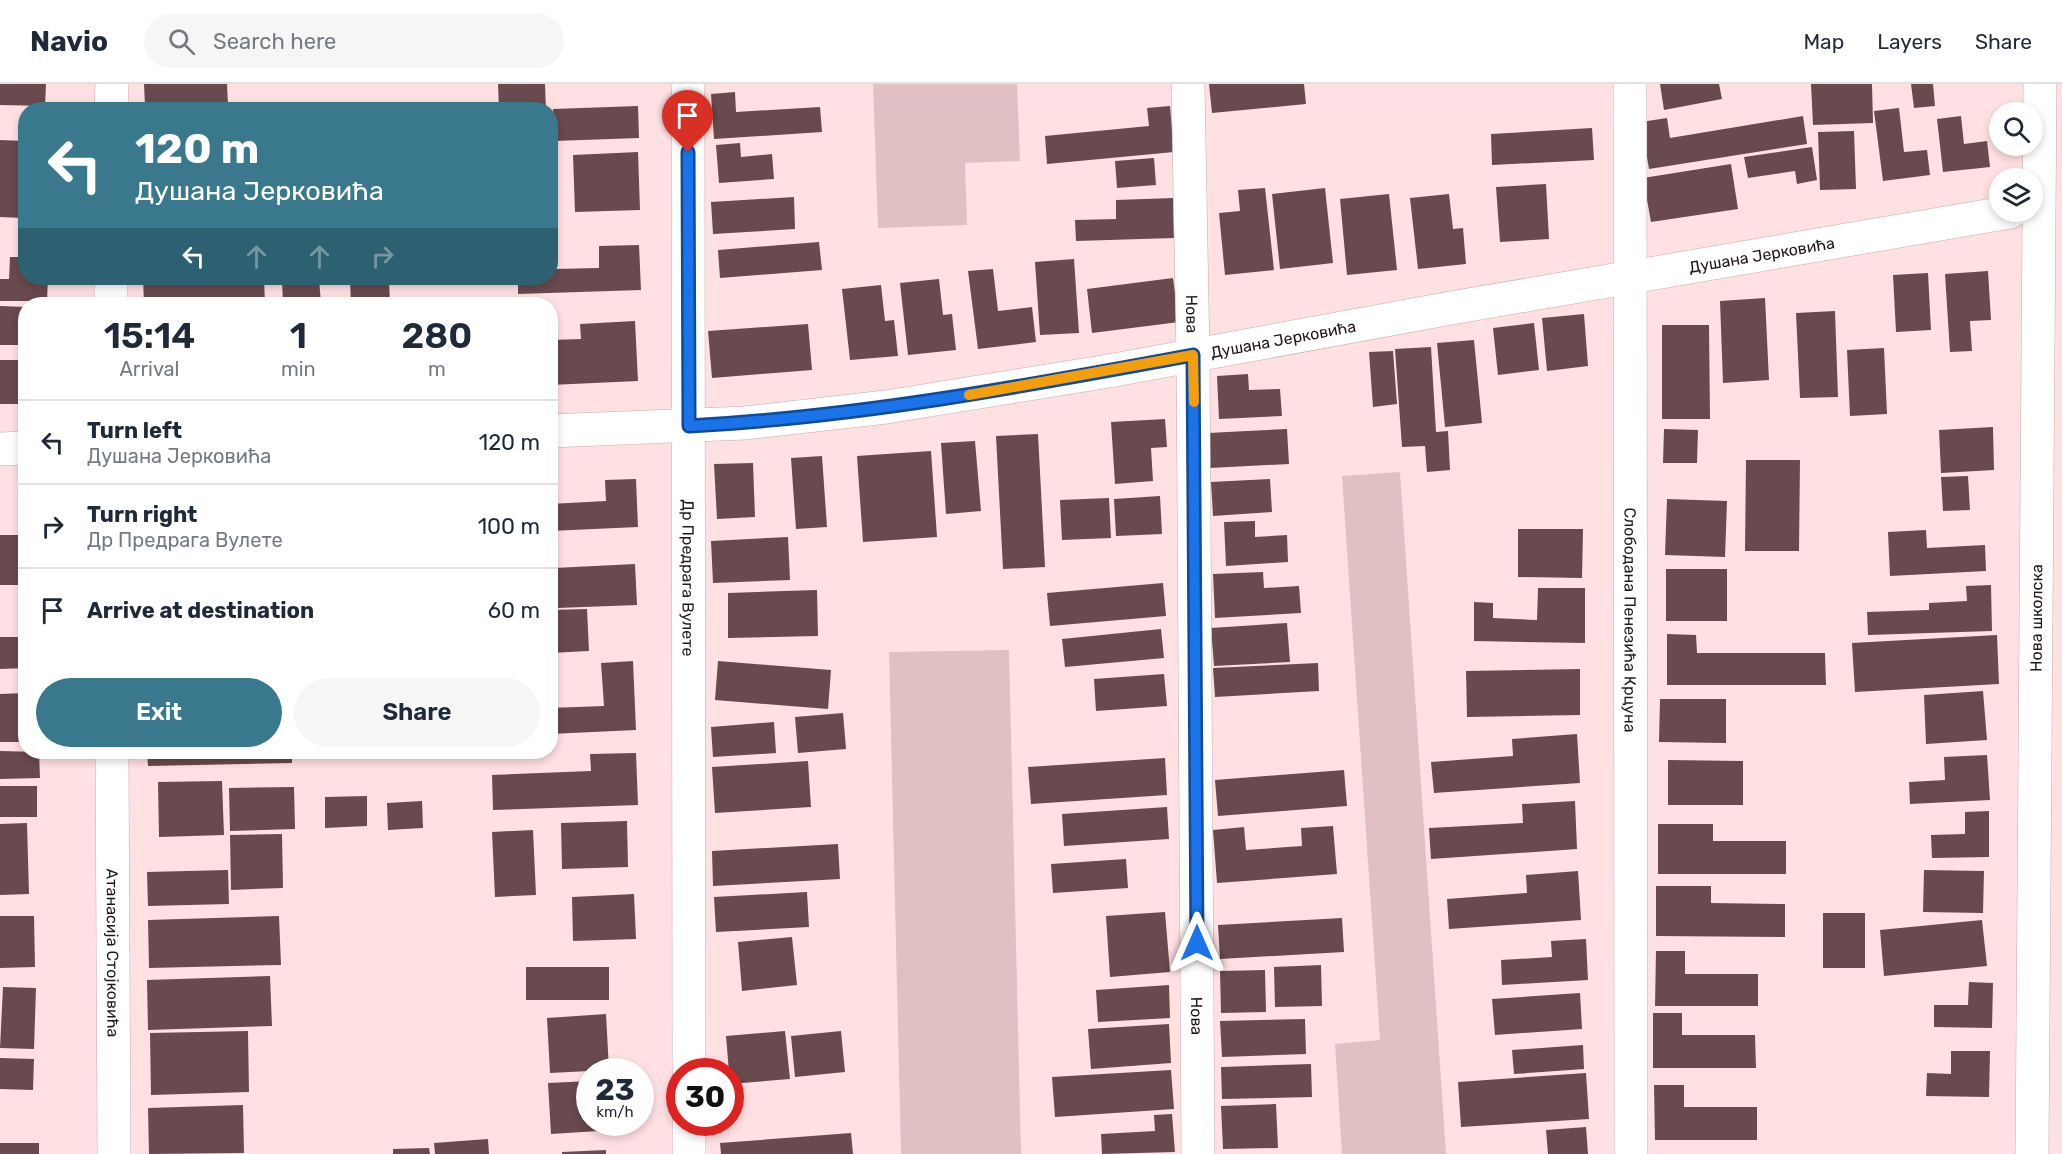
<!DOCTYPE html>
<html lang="en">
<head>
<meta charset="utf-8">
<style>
	body { margin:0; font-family:Rubik,sans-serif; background:#f6f6f7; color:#1f2937; height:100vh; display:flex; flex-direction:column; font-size:22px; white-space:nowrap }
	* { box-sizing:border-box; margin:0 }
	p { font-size:20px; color:#747a83 }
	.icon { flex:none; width:33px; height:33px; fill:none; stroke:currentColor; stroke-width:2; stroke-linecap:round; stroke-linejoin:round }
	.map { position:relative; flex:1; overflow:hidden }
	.panel { position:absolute; left:18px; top:213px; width:540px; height:462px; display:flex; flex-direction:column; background:#fff; border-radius:24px; box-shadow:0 3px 9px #0003 }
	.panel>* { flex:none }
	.hud { position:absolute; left:18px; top:18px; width:540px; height:183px; border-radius:24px; box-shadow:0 3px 9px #0003; background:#39788d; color:#fff; overflow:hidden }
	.buttons { position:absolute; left:1989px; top:18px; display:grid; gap:12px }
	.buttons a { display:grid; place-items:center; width:54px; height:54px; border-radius:50%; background:#fff; box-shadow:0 3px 9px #0003; font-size:30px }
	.speed { position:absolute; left:576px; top:974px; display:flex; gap:12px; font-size:30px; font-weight:700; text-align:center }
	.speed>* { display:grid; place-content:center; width:78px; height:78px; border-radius:50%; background:#fff; box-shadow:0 3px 9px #0003; line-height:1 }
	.speed small { font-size:15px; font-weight:400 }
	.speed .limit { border:9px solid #d22; background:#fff; color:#111 }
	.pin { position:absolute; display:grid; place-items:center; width:51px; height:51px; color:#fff; margin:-62px -26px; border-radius:50% 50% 50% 0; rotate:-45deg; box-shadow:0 0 6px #0007 }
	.pin .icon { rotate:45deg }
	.me { position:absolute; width:66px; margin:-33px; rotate:0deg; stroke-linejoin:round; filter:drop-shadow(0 0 4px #0008) }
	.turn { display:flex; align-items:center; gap:21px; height:126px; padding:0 18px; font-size:27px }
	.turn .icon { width:78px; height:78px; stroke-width:2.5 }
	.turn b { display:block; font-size:42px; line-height:51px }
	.lanes { display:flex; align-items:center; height:57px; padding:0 18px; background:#0003; justify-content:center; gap:30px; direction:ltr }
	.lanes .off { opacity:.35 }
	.eta { display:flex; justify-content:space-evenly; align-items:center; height:102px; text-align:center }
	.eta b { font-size:36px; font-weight:600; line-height:42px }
	.action { display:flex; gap:12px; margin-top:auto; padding:12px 18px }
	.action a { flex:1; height:69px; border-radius:36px; background:#39788d; color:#fff; font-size:24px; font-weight:600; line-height:69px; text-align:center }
	.action a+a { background:#f6f6f7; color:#1f2937 }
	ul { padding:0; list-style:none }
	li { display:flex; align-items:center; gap:18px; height:84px; padding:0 18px; border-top:2px solid #e0e1e3 }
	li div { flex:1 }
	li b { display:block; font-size:22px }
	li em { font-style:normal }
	header { display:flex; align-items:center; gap:36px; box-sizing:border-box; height:84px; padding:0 30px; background:#fff; border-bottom:2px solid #e0e1e3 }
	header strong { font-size:28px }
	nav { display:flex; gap:33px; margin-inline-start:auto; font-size:21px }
	.search { width:420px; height:54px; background:#f6f6f7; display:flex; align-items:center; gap:15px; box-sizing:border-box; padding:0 21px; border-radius:33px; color:#747a83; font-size:22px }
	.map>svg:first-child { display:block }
	.green { fill:#e1c0c3 }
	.building { fill:#694a4e }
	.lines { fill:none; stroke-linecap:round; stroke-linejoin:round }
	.minor-casing { stroke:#cca8ab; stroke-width:34 }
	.minor { stroke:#fff; stroke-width:33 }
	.route-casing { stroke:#114b97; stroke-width:15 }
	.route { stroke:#1a73e8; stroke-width:10 }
	.slow { stroke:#f59e0b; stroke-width:10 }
	.labels { text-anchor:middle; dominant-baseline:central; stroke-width:6; stroke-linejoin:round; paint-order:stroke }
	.street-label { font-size:16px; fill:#231618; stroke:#ffe1e3 }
</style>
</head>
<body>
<header>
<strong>Navio</strong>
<div class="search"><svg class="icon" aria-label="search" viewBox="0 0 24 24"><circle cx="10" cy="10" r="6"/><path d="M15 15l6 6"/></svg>Search here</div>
<nav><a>Map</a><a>Layers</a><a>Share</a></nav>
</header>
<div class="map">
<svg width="2062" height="1070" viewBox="0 0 2062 1070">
	<rect width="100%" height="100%" fill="#ffe1e3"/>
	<!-- green -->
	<path class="green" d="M873,0H1017L1020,77L965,79L967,141L878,144Z
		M1400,388L1446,1070H1342L1335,960L1380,956L1342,392Z
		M1009,566L1021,1070H901L889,568Z"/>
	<!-- building -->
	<path class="building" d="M0,0H46L45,22L0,21Z
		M144,0H227L228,20L145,22Z
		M498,0H545L546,26H499Z
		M1209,0H1304L1306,20L1212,29Z
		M1660,0H1719L1722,15L1664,26Z
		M1811,0H1872L1873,39L1813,41Z
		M1911,0H1933L1935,22L1914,24Z
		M735,8L736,28L820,23L822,48L714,55L711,10Z
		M638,22L639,54L554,57L553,25Z
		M1170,22L1174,68L1047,80L1045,52L1149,42L1147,24Z
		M1899,24L1904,68L1927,66L1930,91L1883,97L1874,27Z
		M1803,32L1807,60L1649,85L1641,38L1667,34L1670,54Z
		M1961,32L1964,60L1987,57L1990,83L1943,88L1937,35Z
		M1592,44L1594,76L1492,81L1491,50Z
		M1854,47L1856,105L1820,106L1818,48Z
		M0,56L24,57L23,134L0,133Z
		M740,59L741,73L772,70L774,95L719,99L716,61Z
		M1812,63L1817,96L1797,100L1795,87L1748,94L1744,73Z
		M638,68L640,126L575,128L573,71Z
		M1154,74L1156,101L1117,104L1115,77Z
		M1731,80L1738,125L1651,138L1643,94Z
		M1546,100L1549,155L1500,158L1496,103Z
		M1265,104L1274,186L1225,191L1219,129L1240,127L1238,106Z
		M1325,104L1333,179L1280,185L1272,110Z
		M1389,110L1397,186L1347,191L1340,115Z
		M1449,110L1453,145L1463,144L1466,180L1418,185L1410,114Z
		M794,113L795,145L713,150L711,118Z
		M1173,114L1174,154L1076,157L1075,136L1116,135V116Z
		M819,158L822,186L720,194L718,166Z
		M639,161L641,206L518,210V194H550V170L553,185L599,184V162Z
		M10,173H26V194H48L47,217H0V195H9Z
		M1074,175L1079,249L1040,251L1035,178Z
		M993,185L998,227L1032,223L1036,258L978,265L968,187Z
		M1988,187L1991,236L1970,237L1972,267L1950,268L1945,190Z
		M1928,189L1931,246L1896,248L1893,191Z
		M143,194H264L265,220H232V217L144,220Z
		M319,194L321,220H283L282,196Z
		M1173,194L1179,238L1092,249L1087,205Z
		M939,195L943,231L952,230L956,266L908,271L900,199Z
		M389,196L390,220H351L350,197Z
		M881,201L885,237L894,236L898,272L850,276L842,205Z
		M1765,214L1769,296L1723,299L1720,217Z
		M0,222L26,223V261H0Z
		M1835,227L1838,313L1800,314L1796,229Z
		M1584,230L1588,282L1547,287L1542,234Z
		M635,237L638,297L550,301V256L581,255L580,240Z
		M1534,239L1539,286L1498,291L1493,244Z
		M808,240L812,286L712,294L708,247Z
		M1662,241H1709L1710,335H1662Z
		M1474,256L1482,339L1445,343L1437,259Z
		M1431,263L1436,348L1448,347L1450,386L1427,388L1425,362L1402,363L1395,265Z
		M1884,264L1887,330L1850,332L1847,266Z
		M1393,267L1397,320L1373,323L1369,268Z
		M0,276H26V320H0Z
		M1248,290L1249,306L1280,305L1282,332L1219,335L1217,292Z
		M1165,335L1167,363L1151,364L1153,397L1115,400L1111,338Z
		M1993,343L1994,386L1941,389L1939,346Z
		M1287,345L1289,380L1210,384L1208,349Z
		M1664,345L1698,346L1697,379H1663Z
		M1038,350L1045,483L1003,485L996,352Z
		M975,357L981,427L946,430L941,359Z
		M931,367L937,453L863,458L857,372Z
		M822,372L827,443L796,445L791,374Z
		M1746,376H1800L1799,467H1745Z
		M753,379L755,433L717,435L714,380Z
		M1968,392L1970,426L1943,427L1941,393Z
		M636,395L638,443L550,447V420L606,417L605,396Z
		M1270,395L1272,428L1213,432L1211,398Z
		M1160,412L1162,450L1116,452L1114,415Z
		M1109,414L1111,454L1062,456L1060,416Z
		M1667,415L1727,417L1725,473L1665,471Z
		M1255,437V453L1287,451L1288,478L1226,482L1224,438Z
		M1518,445H1583L1582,494L1518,493Z
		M1926,446L1927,464L1985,461L1986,487L1890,492L1888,448Z
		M0,451H26V501H0Z
		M788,453L790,496L713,499L711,457Z
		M635,480L637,521L557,524L554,484Z
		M1666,485H1727V537H1666Z
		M1263,488L1264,504L1299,502L1301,529L1215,534L1213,490Z
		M1163,499L1166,532L1050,542L1047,509Z
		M1991,501L1992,547L1868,551L1867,528L1929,526V519L1967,517L1966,502Z
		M1538,504H1585V559L1474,557V518L1493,519V534L1537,536Z
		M817,506L818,552L728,554V509Z
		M587,525L589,567L550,569V526Z
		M1287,539L1290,578L1214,582L1211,544Z
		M1161,545L1164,574L1065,583L1062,555Z
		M1667,550L1696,551L1697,569H1825L1826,601H1667Z
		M1997,551L1999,600L1855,608L1852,559Z
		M0,553H26V584L0,585Z
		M633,577L636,646L550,650V624L604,622L601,579Z
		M718,577L831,586L828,625L715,616Z
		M1318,579L1319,607L1215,613L1213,584Z
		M1580,585V631L1467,633L1466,587Z
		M1164,590L1167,622L1096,627L1094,595Z
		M1983,607L1987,656L1926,660L1924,611Z
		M26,609V658H0V610Z
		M1660,615H1726V659L1659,658Z
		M843,629L846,665L798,669L795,633Z
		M774,638L776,669L713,673L711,643Z
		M1577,650L1580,699L1434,709L1431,678L1513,672L1512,655Z
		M0,667L39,668L40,694L0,695Z
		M147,668H292V679L148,682Z
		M636,669L638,721L493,726L492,691L591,687L590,670Z
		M1987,671L1990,716L1910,720L1909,698L1945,696L1944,673Z
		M1165,674L1167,711L1031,720L1028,683Z
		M1668,676L1743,677V721H1668Z
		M808,677L811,723L715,729L712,683Z
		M1344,686L1347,722L1218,732L1215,696Z
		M222,697L224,751L159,753L158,698Z
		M0,702H37V733H0Z
		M294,703L295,745L230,747L229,704Z
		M367,712V742L325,744V713Z
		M422,717L423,744L388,746L387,719Z
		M1575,717L1577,765L1431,775L1429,744L1523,739L1522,720Z
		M1167,723L1169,755L1064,762L1062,730Z
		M1989,727V773L1932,774L1931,751L1965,750V728Z
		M627,737L628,783L562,785L561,739Z
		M27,739L29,810L0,811V740Z
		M1658,740H1713V757H1786V790H1658Z
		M1333,742L1337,790L1217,799L1213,746L1244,743L1246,766L1302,762L1301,744Z
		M533,746L536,811L495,813L492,748Z
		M282,750L283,804L231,806L230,751Z
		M838,760L840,795L713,802L712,767Z
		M1126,775L1128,804L1053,809L1051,780Z
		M228,786L229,820L148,822L147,788Z
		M1924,786L1984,787L1983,829L1923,828Z
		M1578,787L1581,836L1449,845L1447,815L1527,809L1526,791Z
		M1656,802H1711V819L1785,820V853L1656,852Z
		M807,808L809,843L716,848L714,813Z
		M634,810L636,855L573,857L572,813Z
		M1165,828L1170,888L1110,893L1106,832Z
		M1823,829H1865V884H1823Z
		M0,832H34L35,883L0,884Z
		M279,832L281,881L149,884L148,836Z
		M1342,834L1344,868L1220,875L1218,841Z
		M1982,836L1987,882L1884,892L1880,846Z
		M792,853L797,901L742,907L738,858Z
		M1586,855L1588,896L1502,901L1501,876L1552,873L1551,857Z
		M1656,867H1685V890H1758V922H1655Z
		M1321,881L1322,922L1275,923L1274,883Z
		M526,883H609V916H526Z
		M1265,886L1266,928L1221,929L1220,887Z
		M270,892L272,942L148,946L147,896Z
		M1969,898L1993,899L1992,944L1934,943V921H1968Z
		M1169,901L1170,934L1098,938L1096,906Z
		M3,903L36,904L34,965L0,964Z
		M1580,909L1582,945L1495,951L1492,915Z
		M1653,929H1682V951H1755L1756,984H1653Z
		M606,930L609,986L550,989L547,934Z
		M1305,935L1306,970L1222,973L1220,937Z
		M1169,940L1171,979L1091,985L1088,945Z
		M248,947L249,1008L151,1011L150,949Z
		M785,947L790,995L730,1000L726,952Z
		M841,947L845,988L795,993L791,952Z
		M1583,961L1584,985L1514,990L1512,966Z
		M1951,967H1990L1989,1013L1926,1012L1927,989L1951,990Z
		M0,974L34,975L33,1006L0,1005Z
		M1311,980L1312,1013L1222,1015L1221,983Z
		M1171,986L1174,1025L1055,1033L1052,993Z
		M1586,989L1589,1035L1461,1043L1458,998Z
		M590,997V1038H614L615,1046L551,1050L548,999Z
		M1654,1001H1684V1023H1757V1056H1655Z
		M1276,1020L1278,1064L1223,1065L1221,1022Z
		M243,1021L244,1069L149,1070L148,1024Z
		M1172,1030L1175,1068L1102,1070L1101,1050L1155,1047L1154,1031Z
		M1586,1043L1588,1070H1548L1546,1046Z
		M851,1049L853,1070H721L720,1059Z
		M488,1055L489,1070H435L434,1059Z
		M0,1059H39V1070H0Z
		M429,1064L430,1070H393V1065Z
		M606,1066V1070H562V1068Z"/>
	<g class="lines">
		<!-- minor casing -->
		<g class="minor-casing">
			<g id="minor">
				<path id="s1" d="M688,0L689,987"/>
				<path id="s2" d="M1188,0L1193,271L1198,1070"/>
				<path id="s3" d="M1630,0L1631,1070"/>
				<path d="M111,26L112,0"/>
				<path d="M111,220V194"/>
				<path id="s4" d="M550,347L745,339L886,323L1109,287L1451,224L2010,128"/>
				<path d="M0,365L26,364"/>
				<path id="s5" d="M112,668L114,1070"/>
				<path d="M689,1070V1038"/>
				<path id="s6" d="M2032,1070L2040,0"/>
			</g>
		</g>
		<!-- minor -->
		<use href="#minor" class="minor"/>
	</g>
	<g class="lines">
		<!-- route casing -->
		<g class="route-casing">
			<path id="route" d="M688,68L689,342C859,333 1026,302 1193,271L1197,859"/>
		</g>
		<!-- route -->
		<use href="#route" class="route"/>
		<!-- slow -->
		<path class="slow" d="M969,311L1193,271L1194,318"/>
	</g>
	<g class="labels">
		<!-- street labels -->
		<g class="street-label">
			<text stroke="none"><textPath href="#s4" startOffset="1226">Душана Јерковића</textPath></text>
			<text stroke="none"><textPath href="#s2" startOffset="230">Нова</textPath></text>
			<text stroke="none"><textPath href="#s4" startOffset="740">Душана Јерковића</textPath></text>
			<text stroke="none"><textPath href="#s1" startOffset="494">Др Предрага Вулете</textPath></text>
			<text stroke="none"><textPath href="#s3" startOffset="536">Слободана Пенезића Крцуна</textPath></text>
			<text stroke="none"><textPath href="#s6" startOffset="536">Нова школска</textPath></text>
			<text stroke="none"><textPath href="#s5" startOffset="201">Атанасија Стојковића</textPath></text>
			<text stroke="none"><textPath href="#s2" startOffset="932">Нова</textPath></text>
		</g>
	</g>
</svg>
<div class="buttons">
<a><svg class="icon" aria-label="search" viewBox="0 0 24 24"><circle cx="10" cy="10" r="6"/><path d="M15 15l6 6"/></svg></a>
<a><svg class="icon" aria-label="layers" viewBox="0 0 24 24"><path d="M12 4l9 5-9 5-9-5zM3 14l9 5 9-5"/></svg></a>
</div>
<div class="speed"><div>23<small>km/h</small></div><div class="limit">30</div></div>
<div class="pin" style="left:688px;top:68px;background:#d93025"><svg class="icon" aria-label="arrive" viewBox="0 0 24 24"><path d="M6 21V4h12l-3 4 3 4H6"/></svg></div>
<svg class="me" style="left:1197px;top:859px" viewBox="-20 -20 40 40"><path d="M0-17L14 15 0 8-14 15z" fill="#1a73e8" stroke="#fff" stroke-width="4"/></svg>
<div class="hud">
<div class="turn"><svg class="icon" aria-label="left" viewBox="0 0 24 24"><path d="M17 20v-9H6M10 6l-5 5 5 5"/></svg><div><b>120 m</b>Душана Јерковића</div></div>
<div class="lanes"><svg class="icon" aria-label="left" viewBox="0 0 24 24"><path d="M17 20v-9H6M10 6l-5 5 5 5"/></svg><svg class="icon off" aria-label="ahead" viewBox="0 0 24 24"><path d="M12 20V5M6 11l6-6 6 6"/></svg><svg class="icon off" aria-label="ahead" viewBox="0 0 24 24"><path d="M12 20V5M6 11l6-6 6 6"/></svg><svg class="icon off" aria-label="right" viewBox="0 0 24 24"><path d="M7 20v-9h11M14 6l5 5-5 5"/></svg></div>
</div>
<section class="panel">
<div class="eta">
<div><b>15:14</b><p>Arrival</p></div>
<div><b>1</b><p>min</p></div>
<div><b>280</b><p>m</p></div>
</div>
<ul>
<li><svg class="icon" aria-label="left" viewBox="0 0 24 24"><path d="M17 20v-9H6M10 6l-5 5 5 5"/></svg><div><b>Turn left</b><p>Душана Јерковића</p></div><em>120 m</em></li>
<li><svg class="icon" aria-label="right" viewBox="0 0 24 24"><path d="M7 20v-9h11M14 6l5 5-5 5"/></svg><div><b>Turn right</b><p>Др Предрага Вулете</p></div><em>100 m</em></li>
<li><svg class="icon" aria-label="arrive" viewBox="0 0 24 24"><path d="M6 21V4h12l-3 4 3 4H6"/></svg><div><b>Arrive at destination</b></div><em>60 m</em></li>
</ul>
<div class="action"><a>Exit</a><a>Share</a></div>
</section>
</div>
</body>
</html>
